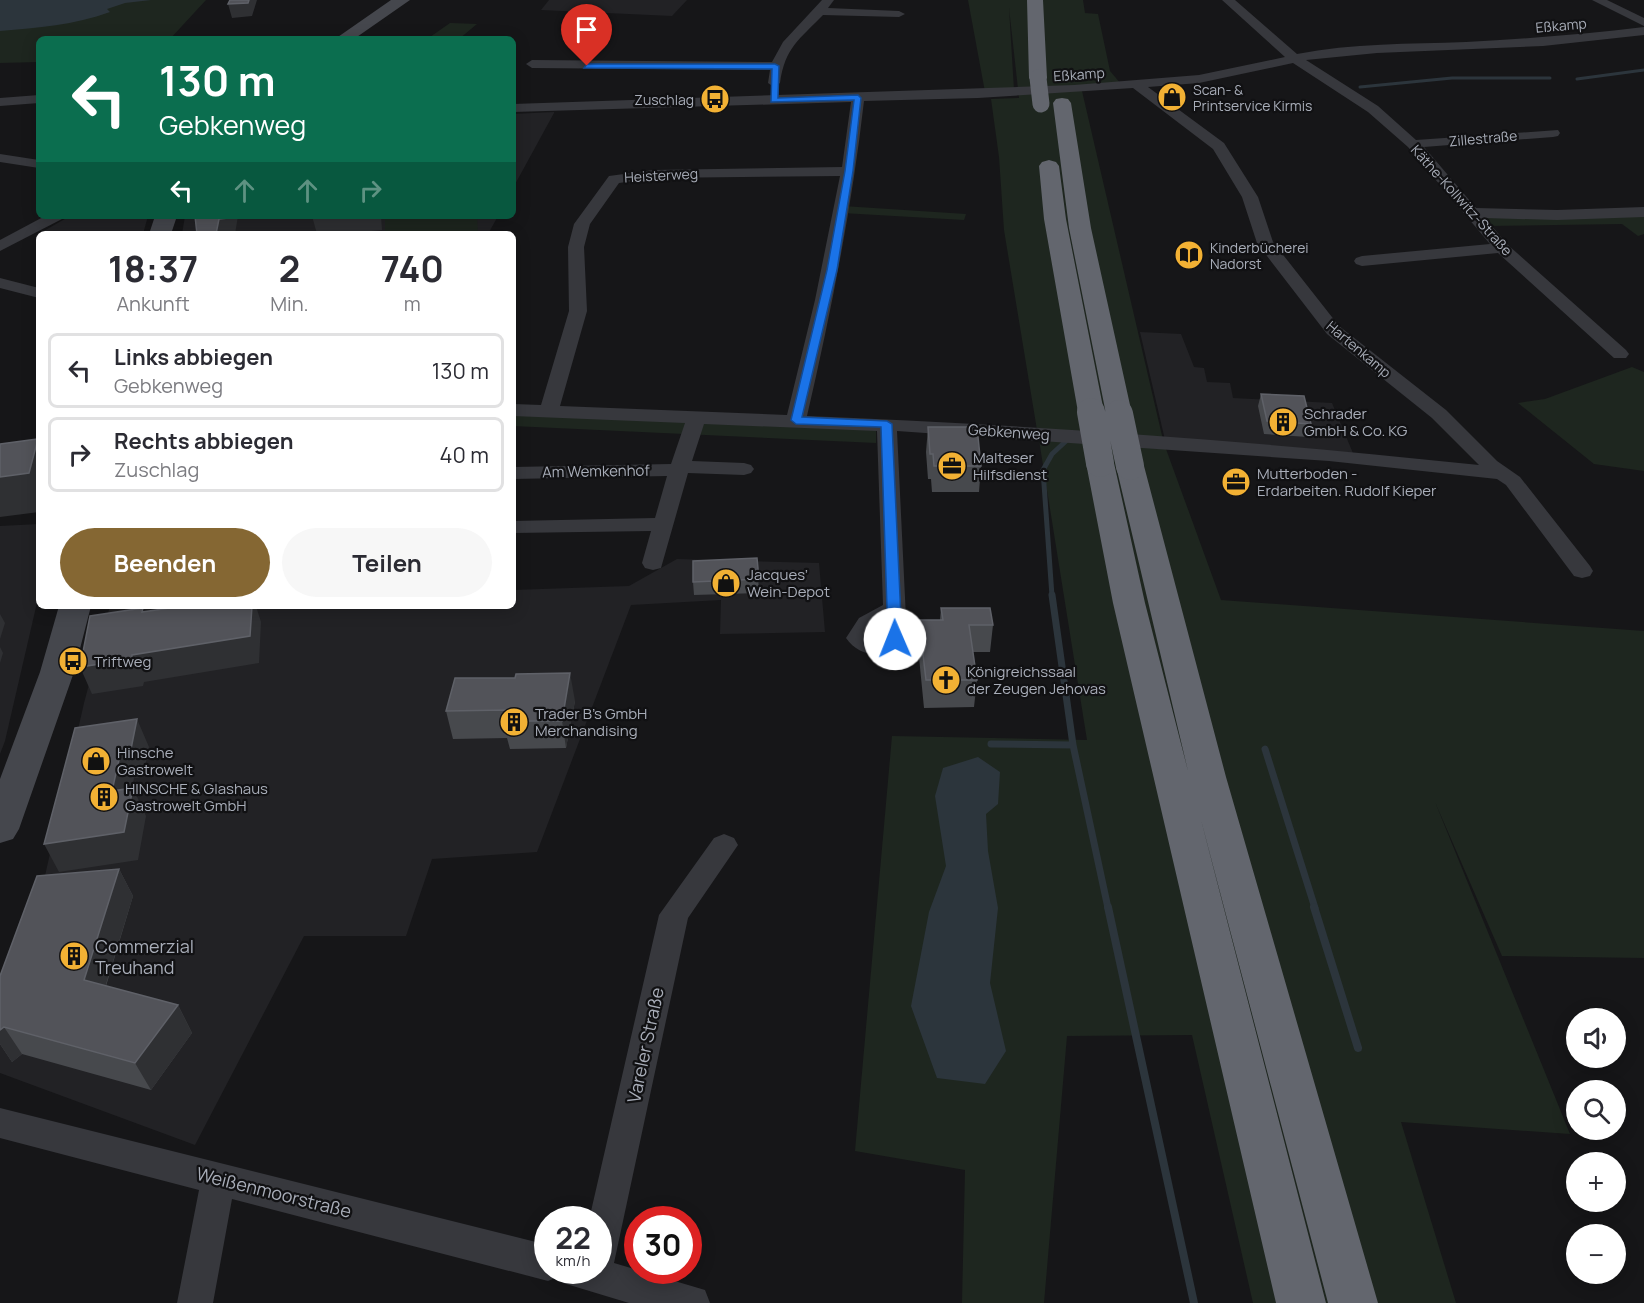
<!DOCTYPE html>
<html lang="de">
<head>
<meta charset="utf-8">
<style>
	body { margin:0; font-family:Manrope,sans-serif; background:#f7f7f7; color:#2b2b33; height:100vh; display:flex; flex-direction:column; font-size:22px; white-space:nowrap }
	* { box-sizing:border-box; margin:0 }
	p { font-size:20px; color:#7c7c81 }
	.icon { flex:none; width:33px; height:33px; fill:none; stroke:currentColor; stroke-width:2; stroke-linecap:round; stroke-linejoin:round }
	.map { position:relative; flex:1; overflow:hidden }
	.panel { position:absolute; left:36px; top:231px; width:480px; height:378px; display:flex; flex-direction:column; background:#fff; border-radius:9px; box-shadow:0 3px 15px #0003 }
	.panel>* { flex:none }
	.banner { position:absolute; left:36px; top:36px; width:480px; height:183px; border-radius:9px; box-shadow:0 3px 15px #0003; background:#0b6e4f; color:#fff; overflow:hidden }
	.controls { position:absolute; left:1566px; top:1008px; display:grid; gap:12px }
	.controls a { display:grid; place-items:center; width:60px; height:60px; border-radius:50%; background:#fff; box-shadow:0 3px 15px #0003; font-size:30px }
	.speed { position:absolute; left:534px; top:1206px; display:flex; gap:12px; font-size:30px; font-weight:700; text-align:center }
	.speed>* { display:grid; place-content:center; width:78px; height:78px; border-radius:50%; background:#fff; box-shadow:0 3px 15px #0003; line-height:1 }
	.speed small { font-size:15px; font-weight:400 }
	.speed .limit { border:9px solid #d22; background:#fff; color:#111 }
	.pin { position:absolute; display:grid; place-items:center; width:51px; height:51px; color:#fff; margin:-62px -26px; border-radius:50% 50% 50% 0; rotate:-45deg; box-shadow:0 0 6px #0007 }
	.pin .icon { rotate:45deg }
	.me { position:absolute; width:66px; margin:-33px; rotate:359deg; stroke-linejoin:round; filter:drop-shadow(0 0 4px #0008) }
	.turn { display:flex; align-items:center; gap:21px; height:126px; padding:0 24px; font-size:27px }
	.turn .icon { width:78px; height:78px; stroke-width:2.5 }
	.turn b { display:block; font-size:42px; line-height:51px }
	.lanes { display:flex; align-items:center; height:57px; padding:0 24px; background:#0003; justify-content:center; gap:30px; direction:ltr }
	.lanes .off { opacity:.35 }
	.eta { display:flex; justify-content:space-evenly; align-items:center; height:102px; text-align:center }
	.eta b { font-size:36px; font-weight:700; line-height:42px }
	.cta { display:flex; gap:12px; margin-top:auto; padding:12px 24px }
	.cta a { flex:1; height:69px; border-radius:36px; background:#856733; color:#fff; font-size:24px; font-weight:700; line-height:69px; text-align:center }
	.cta a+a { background:#f7f7f7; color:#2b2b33 }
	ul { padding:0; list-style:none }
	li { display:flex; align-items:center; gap:18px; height:75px; margin:0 12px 9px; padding:0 12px; border:3px solid #e1e1e2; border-radius:9px }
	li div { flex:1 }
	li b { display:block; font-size:22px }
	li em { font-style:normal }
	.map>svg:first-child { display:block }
	.built { fill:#222225 }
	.green { fill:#1e261f }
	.water { fill:#2c353c }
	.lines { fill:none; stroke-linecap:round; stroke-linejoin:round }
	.stream-far3 { stroke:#2c353c; stroke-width:3 }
	.stream-far2 { stroke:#2c353c; stroke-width:5 }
	.stream-far1 { stroke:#2c353c; stroke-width:7 }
	.stream { stroke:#2c353c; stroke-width:8 }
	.street { fill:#37383d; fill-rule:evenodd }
	.secondary { fill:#45474d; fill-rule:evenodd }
	.highway { fill:#63666e; fill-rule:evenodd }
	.highway-bridge-far1 { stroke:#63666e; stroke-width:17 }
	.highway-bridge { stroke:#63666e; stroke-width:28 }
	.wall { fill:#47494d }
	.shaded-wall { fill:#2f3033 }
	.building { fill:#525359; stroke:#5f6168; stroke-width:1.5 }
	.route { fill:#1a73e8; stroke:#114b97; stroke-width:1.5 }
	.labels { text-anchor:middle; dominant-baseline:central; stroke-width:4.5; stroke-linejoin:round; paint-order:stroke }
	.far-street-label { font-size:14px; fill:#a8adb8; stroke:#111113 }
	.far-poi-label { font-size:14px; fill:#a8adb8; stroke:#111113; text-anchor:start }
	.poi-label { font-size:15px; fill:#a8adb8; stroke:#111113; text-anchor:start }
	.street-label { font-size:15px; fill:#a8adb8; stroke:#111113 }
	.near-poi-label { font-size:18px; fill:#a8adb8; stroke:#111113; text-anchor:start }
	.near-street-label { font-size:18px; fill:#a8adb8; stroke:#111113 }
</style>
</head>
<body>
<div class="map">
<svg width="1644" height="1303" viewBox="0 0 1644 1303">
	<rect width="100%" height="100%" fill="#161618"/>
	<!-- built -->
	<path class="built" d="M549,0H687L672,16L541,10Z
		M554,112V113L513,188V114Z
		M70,216H148L143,234L35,236Z
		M185,216H498L488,234H182Z
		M1140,332L1181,334L1194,367L1204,368L1207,382L1230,383L1233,398L1332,403L1355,458L1165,440Z
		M39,524V594L5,741L0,754V526Z
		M677,559L819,563L825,632L720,634L721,600L631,605L537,852L432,859L406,936H304L195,1145L0,1073V998L42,889L84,703L110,606H513V590L629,586Z"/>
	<!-- green -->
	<path class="green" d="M0,0H206L170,39H39V62L0,63Z
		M968,0H1083L1085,13L1098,14L1110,71L1121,84L1082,91L1163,440L1037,430L1004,230L999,157L991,99L1019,98L1009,8L1014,90L985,92Z
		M450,23L477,24L459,39L430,37Z
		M843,206L966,214L964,220L842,213Z
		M1644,212V234L1638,236L1622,224L1484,226L1474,213Z
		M385,216H477L478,234H385Z
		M1632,367L1644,372V471L1594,464L1518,403L1545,399Z
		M513,415L876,428V443L513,426Z
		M1039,440L1166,449L1221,600L1644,631V958L1502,956L1435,802L1570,1134L1401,1122L1456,1303H1253L1192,1035L1067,1036L1044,1303H962L965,1170L855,1151L892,736L1087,740Z"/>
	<!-- water -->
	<path class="water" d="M0,0H151L125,3L107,9L110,12C74,25 38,28 0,31Z
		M978,757L1000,772L998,804L986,814L988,851L998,908L990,983L1006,1051L985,1084L937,1078L911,1006L929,912L946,866L935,796L943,768Z"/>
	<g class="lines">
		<!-- stream-far3 -->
		<path class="stream-far3" d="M1577,79L1644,70
			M1360,87L1452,78H1550"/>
		<!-- stream-far2 -->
		<path class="stream-far2" d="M1052,596L1043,470L1052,454L1066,441"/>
		<!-- stream-far1 -->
		<path class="stream-far1" d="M1052,595L1073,745L1108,908
			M991,744L1073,745
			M1265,749L1315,908"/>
		<!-- stream -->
		<path class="stream" d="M1108,907L1194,1303
			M1314,907L1358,1048"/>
		<!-- street -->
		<path class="street" d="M822,0H834L828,8L899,11L905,14L899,17L823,15C800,39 785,47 780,83L774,87L768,83L770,70L532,68L526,64L532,60L772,62L783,42Z
			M1222,0H1235L1297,54C1352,43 1410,44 1466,42C1526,39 1585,34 1644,27V35L1543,46L1377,53L1306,60L1378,106L1416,140L1558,130L1560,133L1558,136L1553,137L1424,147L1476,208L1557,210L1644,207V217L1557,220L1485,218L1508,245L1626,350L1629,354L1626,358H1614L1498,253L1362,266L1356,264L1354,261L1356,258L1362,256L1490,244L1408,147L1368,112L1293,63L1199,83L1148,87L1224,143L1258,197L1273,242L1339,326L1446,410L1497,461L1520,477L1590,566L1593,571L1590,576L1582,578L1574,576L1506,485L1497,479L1329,461L897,431L907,639C893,661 860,659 846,638L859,618L883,605L877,431L704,424L692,461L744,463L751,465L754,469L751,473L744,475L688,473L661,568L653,570L645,568L642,563L651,531L513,533V521L655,518L667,476L513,479V467L671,464L685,423L513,416V404L541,405L569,311L568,247L574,224L609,176L654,170L842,167L851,102L513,112V104L1074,85L1199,75L1285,57ZM1133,88L1213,149L1242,197L1257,243L1327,334L1432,418L1479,465C1255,441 1031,425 807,416C831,312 852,207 864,101L978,98ZM840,176L815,300L787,415L560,406L587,311L584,247L590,224L619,183L654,178ZM883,624V636L876,640L870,636Z
			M1592,0H1607L1644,18V26Z
			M39,95V103L0,106V98Z
			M0,154L39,160V168L0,162Z
			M45,216H65L62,219L0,251V240Z
			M0,278L39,288V298L0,288Z
			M724,834L734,838L738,845L688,918L614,1263L705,1290L710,1303H629L563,1283L560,1276L548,1281L232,1199L213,1303H177L199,1190L0,1138V1108L548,1245V1270H598V1220H589L659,915L714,838Z"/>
		<!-- secondary -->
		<path class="secondary" d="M391,0H410L354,39H335Z
			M155,216H177L171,234H149Z
			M59,606H91L74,672L19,829L13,839L0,843V779L40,672Z"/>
		<!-- highway -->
		<path class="highway" d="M1027,0H1043L1047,78L1044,82H1032L1029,78Z
			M1062,98L1068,99L1071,103L1091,228L1132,414L1128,420L1119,422L1110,420L1106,414L1069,228L1053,103L1056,99Z
			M1049,160L1056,162L1059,166L1066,219L1104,412L1100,418L1091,420L1082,418L1078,412L1044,219L1039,166L1042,162Z
			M1100,455L1110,457L1114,463L1145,603L1188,771L1116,466L1120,460L1130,458L1140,460L1144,466L1226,777L1378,1303H1328L1200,816L1326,1303H1276L1113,603L1086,463L1090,457Z"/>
		<!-- highway-bridge-far1 -->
		<path class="highway-bridge-far1" d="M1038,78L1041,104"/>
		<!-- highway-bridge -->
		<path class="highway-bridge" d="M1091,412L1100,463
			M1119,414L1130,466"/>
	</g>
	<!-- wall -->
	<path class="wall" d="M1261,394L1311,424L1308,437L1264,434L1258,406Z
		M928,427L981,466L979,492H932L931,479H928L926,452Z
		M757,558L759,593L694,595L693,582Z
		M941,608L993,625L990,652H973L977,680L974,707L924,708L918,647L919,620H940Z
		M575,701L566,748L510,749L507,738L453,739L446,711Z
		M119,869L133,896L106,986L178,1005L192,1033L151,1090L22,1054L12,1062L0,1044V976Z"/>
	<!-- shaded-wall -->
	<path class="shaded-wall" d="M249,0H257L252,16L232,18L228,4Z
		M229,216H238L235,234H216L219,219Z
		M312,216H381L382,230L342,234H317Z
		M38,439L39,512L0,517V477Z
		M252,606H256L261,622L259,663L144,682L143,686L92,694L80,667L132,655Z
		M0,614L5,623L0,639Z
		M0,647L3,653L0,663Z
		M570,673L575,701L566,748L562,721Z
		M137,719L149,747L143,777L134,778L125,819L112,791L121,751Z
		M133,788L146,816L138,860L59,872L44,844Z
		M119,869L133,896L99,1007L84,980Z
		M178,1005L192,1033L151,1090L135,1063Z
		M4,1027L22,1054L12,1062L0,1044V1030Z"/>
	<!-- building -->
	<path class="building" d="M230,0H249L248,3L228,4Z
		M195,216H229L228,218L219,219L216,234H197Z
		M1261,394L1304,396L1311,424L1267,421Z
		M928,427H977L981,466H934L933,454H930Z
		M38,439L29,473L0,477V444Z
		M757,558L759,579L693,582V561Z
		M183,606H252L250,636L132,655V659L80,667L90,616L143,608L142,612Z
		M941,608H990L993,625H969L977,680H926L919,620H943Z
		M570,673L562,721H504L506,710L446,711L455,678H515L516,674Z
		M137,719L131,749L121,751L112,791L133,788L124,832L44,844L75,728Z
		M119,869L84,980L178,1005L135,1063L4,1027L0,1030V976L37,876Z"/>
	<!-- route -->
	<path class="route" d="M587,64H775L779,66L778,98L858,95L861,98L853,171L837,270L802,417L887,421L892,424L902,639L900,642L895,643L888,639L881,427L796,424L791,420L827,270L845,171L854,100L771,102L772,69L584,68Z"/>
	<!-- icons -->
	<defs>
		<g id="shop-disc" transform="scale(1.5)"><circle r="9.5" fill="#f2b134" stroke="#111113"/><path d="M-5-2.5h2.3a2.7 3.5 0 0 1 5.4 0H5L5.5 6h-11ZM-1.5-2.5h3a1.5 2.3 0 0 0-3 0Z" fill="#111"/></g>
		<g id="bus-disc" transform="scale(1.5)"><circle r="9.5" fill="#f2b134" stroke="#111113"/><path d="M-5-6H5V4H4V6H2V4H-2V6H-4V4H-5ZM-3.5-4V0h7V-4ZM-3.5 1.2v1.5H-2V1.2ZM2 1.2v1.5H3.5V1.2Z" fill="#111"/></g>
		<g id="library-disc" transform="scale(1.5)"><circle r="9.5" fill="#f2b134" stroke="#111113"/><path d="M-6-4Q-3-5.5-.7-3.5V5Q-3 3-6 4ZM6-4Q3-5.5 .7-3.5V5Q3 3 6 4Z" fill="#111"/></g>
		<g id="building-disc" transform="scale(1.5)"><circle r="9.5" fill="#f2b134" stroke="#111113"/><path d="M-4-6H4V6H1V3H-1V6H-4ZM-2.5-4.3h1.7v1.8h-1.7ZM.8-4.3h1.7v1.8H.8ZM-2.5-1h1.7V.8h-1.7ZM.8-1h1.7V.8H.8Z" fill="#111"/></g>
		<g id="office-disc" transform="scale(1.5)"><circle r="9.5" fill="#f2b134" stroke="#111113"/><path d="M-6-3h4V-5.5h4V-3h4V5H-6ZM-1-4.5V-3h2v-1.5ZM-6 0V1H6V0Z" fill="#111"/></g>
		<g id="church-disc" transform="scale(1.5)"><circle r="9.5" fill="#f2b134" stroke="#111113"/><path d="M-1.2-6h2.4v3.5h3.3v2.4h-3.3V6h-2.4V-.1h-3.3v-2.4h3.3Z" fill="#111"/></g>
	</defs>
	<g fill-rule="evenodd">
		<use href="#shop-disc" x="1172" y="97"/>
		<use href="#bus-disc" x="715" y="99"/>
		<use href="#library-disc" x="1189" y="255"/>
		<use href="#building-disc" x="1283" y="422"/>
		<use href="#office-disc" x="952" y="466"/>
		<use href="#office-disc" x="1236" y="482"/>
		<use href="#shop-disc" x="726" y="583"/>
		<use href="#bus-disc" x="73" y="661"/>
		<use href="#church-disc" x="946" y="680"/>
		<use href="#building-disc" x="514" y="722"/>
		<use href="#shop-disc" x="96" y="761"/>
		<use href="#building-disc" x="104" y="797"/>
		<use href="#building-disc" x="74" y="956"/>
	</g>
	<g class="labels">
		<!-- far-street labels -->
		<g class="far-street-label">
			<text transform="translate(1561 25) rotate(-5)">Eßkamp</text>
			<text transform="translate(1079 74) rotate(-4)">Eßkamp</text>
			<text transform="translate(1483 138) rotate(-5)">Zillestraße</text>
			<text transform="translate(661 175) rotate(-3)">Heisterweg</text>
			<text transform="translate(1462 200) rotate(48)">Käthe-Kollwitz-Straße</text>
			<text transform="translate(1359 349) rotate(40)">Hartenkamp</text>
		</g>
		<!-- far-poi labels -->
		<g class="far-poi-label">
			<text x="1193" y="89">Scan- &amp;<tspan x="1193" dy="16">Printservice Kirmis</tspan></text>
			<text x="694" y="99" text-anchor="end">Zuschlag</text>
			<text x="1210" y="247">Kinderbücherei<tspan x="1210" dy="16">Nadorst</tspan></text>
		</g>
		<!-- poi labels -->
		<g class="poi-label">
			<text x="1304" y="413">Schrader<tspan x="1304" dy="17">GmbH &amp; Co. KG</tspan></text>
			<text x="973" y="457">Malteser<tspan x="973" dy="17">Hilfsdienst</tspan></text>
			<text x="1257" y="473">Mutterboden -<tspan x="1257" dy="17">Erdarbeiten. Rudolf Kieper</tspan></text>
			<text x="747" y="574">Jacques’<tspan x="747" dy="17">Wein-Depot</tspan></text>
			<text x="94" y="661">Triftweg</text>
			<text x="967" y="671">Königreichssaal<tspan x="967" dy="17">der Zeugen Jehovas</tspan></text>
			<text x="535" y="713">Trader B's GmbH<tspan x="535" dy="17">Merchandising</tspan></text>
			<text x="117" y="752">Hinsche<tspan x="117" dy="17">Gastrowelt</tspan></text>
			<text x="125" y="788">HINSCHE &amp; Glashaus<tspan x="125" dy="17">Gastrowelt GmbH</tspan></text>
		</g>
		<!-- street labels -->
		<g class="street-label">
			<text transform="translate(1009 432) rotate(4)">Gebkenweg</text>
			<text transform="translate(596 471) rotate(-1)">Am Wemkenhof</text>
		</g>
		<!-- near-poi labels -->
		<g class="near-poi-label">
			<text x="95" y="946">Commerzial<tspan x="95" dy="21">Treuhand</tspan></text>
		</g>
		<!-- near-street labels -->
		<g class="near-street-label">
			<text transform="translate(645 1045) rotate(-78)">Vareler Straße</text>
			<text transform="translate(274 1192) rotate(14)">Weißenmoorstraße</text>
		</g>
	</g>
</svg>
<div class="controls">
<a><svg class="icon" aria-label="sound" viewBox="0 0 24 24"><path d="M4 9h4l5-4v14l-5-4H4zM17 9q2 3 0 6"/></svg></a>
<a><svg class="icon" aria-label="search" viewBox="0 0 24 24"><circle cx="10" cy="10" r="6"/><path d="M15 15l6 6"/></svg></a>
<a>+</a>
<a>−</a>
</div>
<div class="speed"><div>22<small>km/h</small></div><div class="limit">30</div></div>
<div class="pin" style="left:587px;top:66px;background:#d93025"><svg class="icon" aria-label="arrive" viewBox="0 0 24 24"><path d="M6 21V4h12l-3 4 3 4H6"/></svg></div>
<svg class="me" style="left:895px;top:639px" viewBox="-20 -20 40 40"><circle r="19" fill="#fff"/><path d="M0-13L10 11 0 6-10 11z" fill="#1a73e8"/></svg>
<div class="banner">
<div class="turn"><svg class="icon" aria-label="left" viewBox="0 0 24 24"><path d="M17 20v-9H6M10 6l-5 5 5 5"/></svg><div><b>130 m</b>Gebkenweg</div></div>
<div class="lanes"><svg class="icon" aria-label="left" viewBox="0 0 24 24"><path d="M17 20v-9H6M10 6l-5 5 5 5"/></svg><svg class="icon off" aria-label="ahead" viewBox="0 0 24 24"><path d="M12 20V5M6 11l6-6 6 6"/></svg><svg class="icon off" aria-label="ahead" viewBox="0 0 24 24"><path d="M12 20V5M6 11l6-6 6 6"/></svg><svg class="icon off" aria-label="right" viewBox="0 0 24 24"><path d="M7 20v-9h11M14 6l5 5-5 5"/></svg></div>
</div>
<section class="panel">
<div class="eta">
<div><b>18:37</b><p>Ankunft</p></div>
<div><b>2</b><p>Min.</p></div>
<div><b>740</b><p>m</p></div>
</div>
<ul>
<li><svg class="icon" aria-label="left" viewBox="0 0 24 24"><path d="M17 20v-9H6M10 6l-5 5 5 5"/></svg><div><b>Links abbiegen</b><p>Gebkenweg</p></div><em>130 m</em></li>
<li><svg class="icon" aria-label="right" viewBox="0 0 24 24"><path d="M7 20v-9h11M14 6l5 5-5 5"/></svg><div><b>Rechts abbiegen</b><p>Zuschlag</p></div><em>40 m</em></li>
</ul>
<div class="cta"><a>Beenden</a><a>Teilen</a></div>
</section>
</div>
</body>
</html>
